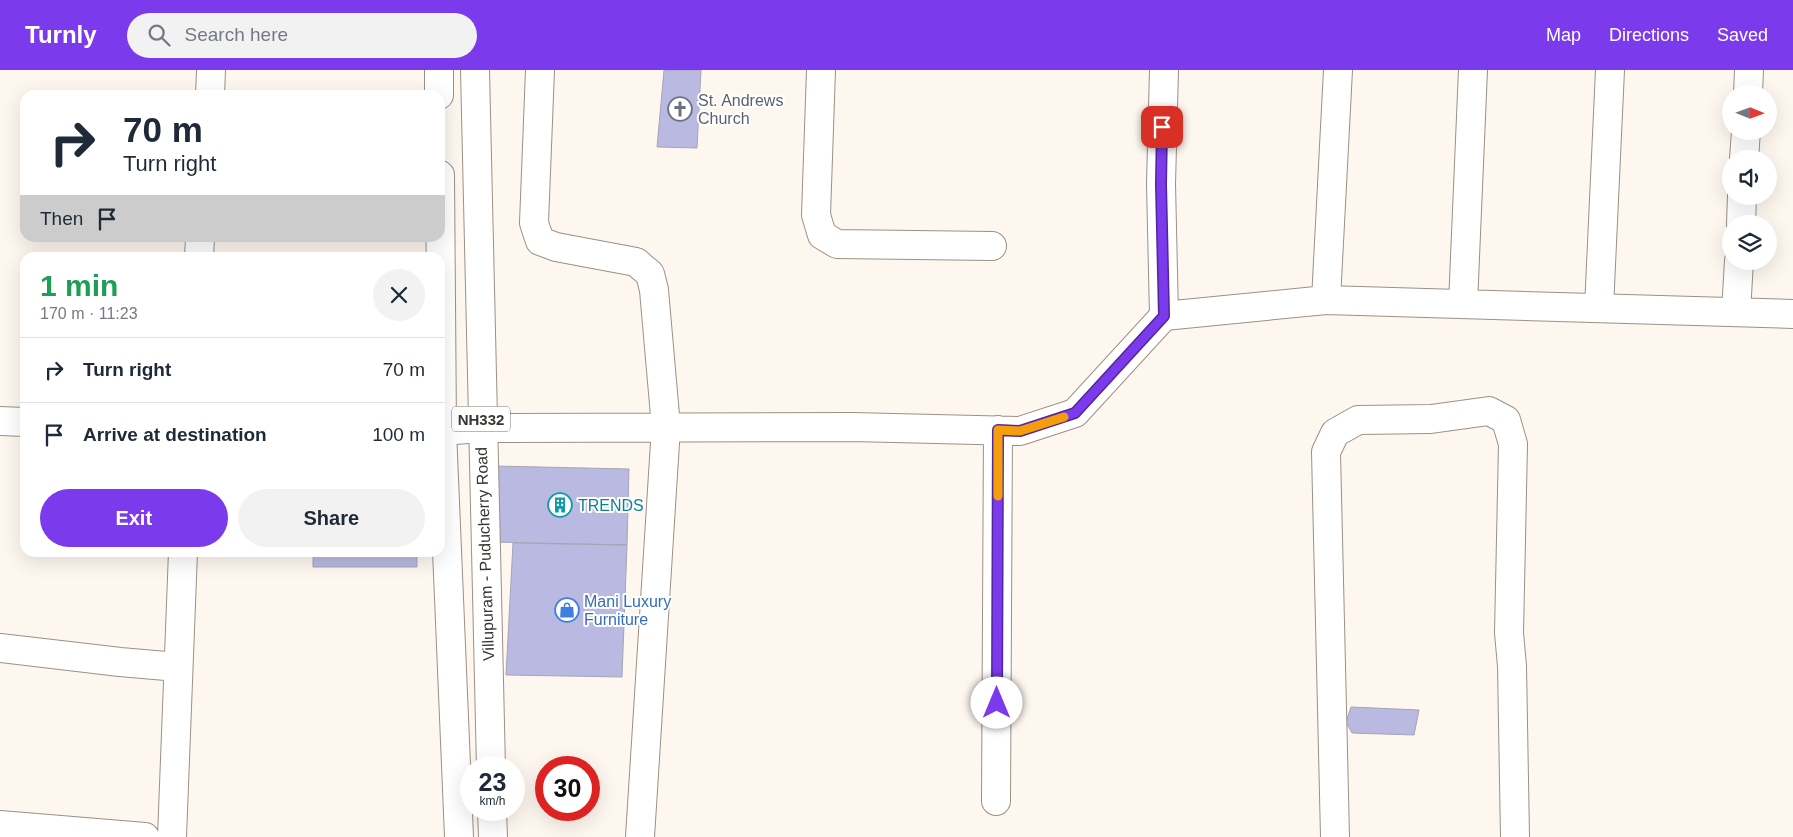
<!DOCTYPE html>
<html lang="en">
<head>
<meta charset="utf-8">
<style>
	body { margin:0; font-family:Helvetica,sans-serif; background:#f2f2f3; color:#1f2937; height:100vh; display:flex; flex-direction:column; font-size:19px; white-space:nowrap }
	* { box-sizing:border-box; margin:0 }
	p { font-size:16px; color:#747a83 }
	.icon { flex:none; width:28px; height:28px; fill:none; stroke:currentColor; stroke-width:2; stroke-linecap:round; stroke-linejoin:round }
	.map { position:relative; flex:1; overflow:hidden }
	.side { position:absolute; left:20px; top:182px; width:425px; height:305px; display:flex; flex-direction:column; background:#fff; border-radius:15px; box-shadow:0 5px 20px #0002 }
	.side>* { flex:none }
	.top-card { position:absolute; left:20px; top:20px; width:425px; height:152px; border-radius:15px; box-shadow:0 5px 20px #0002; background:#fff; color:#1f2937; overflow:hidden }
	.needle { width:32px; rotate:91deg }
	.buttons { position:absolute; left:1722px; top:15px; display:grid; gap:10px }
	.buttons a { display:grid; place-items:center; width:55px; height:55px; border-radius:50%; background:#fff; box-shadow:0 5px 20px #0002; font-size:25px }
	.speed { position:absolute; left:460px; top:686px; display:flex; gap:10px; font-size:25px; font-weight:700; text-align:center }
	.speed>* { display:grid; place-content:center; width:65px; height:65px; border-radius:50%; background:#fff; box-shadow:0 5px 20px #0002; line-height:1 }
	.speed small { font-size:12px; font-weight:400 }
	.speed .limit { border:8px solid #d22; background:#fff; color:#111 }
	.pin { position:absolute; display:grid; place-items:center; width:42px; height:42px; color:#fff; margin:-21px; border-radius:10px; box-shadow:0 2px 8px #0006 }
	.me { position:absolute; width:55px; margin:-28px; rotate:0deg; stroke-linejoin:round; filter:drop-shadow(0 0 4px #0008) }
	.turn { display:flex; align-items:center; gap:18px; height:105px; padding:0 20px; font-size:22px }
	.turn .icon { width:65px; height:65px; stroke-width:2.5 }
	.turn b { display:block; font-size:35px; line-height:42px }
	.then { display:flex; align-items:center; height:48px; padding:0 20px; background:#0003; gap:10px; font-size:19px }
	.round { display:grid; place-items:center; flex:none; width:52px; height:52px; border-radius:26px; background:#f2f2f3 }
	.headline { display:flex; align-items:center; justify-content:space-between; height:85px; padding:0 20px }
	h1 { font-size:30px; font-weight:600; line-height:38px; color:#1e9e55 }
	.cta { display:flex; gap:10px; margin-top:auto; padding:10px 20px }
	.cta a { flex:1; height:58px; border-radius:30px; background:#7c3aed; color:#fff; font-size:20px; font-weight:600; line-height:58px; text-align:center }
	.cta a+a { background:#f2f2f3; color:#1f2937 }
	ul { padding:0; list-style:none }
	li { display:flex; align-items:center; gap:15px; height:65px; padding:0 20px; border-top:1px solid #e0e1e3 }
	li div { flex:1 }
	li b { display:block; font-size:19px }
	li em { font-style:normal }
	header { display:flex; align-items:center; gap:30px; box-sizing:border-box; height:70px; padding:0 25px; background:#7c3aed; color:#fff }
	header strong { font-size:24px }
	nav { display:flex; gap:28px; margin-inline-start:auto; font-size:18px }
	.search { width:350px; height:45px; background:#f2f2f3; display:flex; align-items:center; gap:12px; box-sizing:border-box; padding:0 18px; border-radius:28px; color:#747a83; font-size:19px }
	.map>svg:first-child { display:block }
	.building { fill:#b9b9e1; stroke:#a5a5b4 }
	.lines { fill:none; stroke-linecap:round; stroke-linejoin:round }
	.minor-casing { stroke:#9b9085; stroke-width:30 }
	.highway-casing { stroke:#9b9085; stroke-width:30 }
	.minor { stroke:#fff; stroke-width:28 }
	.highway { stroke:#fff; stroke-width:28 }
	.route-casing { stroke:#51269a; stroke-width:12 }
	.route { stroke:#7c3aed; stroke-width:9 }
	.slow { stroke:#f59e0b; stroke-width:9 }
	.labels { text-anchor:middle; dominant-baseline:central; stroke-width:4; stroke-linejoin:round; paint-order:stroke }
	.shield { fill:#fff; stroke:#74726e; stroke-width:1 }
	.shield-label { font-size:15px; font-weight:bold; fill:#393530 }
	.worship-label { font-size:16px; fill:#5b616d; stroke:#fff; text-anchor:start }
	.culture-label { font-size:16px; fill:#0d838f; stroke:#fff; text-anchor:start }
	.street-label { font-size:16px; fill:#393530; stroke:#fff }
	.shop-label { font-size:16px; fill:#366cbe; stroke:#fff; text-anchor:start }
</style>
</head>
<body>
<header>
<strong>Turnly</strong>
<div class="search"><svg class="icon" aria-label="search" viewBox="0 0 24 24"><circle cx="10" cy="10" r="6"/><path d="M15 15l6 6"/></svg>Search here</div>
<nav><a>Map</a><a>Directions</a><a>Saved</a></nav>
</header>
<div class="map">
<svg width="1793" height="767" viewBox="0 0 1793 767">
	<rect width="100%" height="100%" fill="#fef7f0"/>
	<!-- building -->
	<path class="building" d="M664,0H701L697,78L657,77Z
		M494,396L629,399L627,475L492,472Z
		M513,473L627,475L622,607L506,605Z
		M313,482H417V497H313Z
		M1351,637L1419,640L1414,665L1352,663L1346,652Z"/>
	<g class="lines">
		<!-- minor casing -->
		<g class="minor-casing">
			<path id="minor" d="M540,0L534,153L540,171L556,177L636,192L650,204L654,220L666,357L640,767
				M821,0L816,145L822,165L837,174L992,176
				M1164,0L1161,114L1164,246
				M1748,24L1749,0
				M210,25L211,0
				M1744,89L1746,61
				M1741,154L1742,126
				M199,188L200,168
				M1326,230L1338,0
				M1463,234L1473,0
				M1599,238L1610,0
				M1736,242L1739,191
				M0,351L25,352
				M440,361L482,358L852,357L1020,361L1075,343L1164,246L1326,230L1793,244
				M0,578L120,592L178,597
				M996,731L998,360
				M0,755L145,767
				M172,767L183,482
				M1335,767L1326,382L1335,363L1358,350L1431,349L1489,341L1506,350L1513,374L1509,563L1512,596L1515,767"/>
		</g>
		<!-- highway casing -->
		<g class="highway-casing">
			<path id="highway" d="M439,0V25
				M475,0L491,698
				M440,105L442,361L459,767
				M492,740L493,767"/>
		</g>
		<!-- minor -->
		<use href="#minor" class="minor"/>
		<!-- highway -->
		<use href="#highway" class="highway"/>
	</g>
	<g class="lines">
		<!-- route casing -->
		<g class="route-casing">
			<path id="route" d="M997,633L998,360L1020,361L1075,343L1164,246L1161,114L1162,57"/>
		</g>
		<!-- route -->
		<use href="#route" class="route"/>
		<!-- slow -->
		<path class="slow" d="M998,426V360L1020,361L1064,347"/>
	</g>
	<!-- icons -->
	<defs>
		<g id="church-ring" transform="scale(1.25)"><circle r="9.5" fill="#fff" stroke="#6b7280" stroke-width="1.5"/><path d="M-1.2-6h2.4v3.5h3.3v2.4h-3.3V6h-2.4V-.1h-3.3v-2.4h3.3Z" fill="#6b7280"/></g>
		<g id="building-ring" transform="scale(1.25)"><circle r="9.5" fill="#fff" stroke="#0f9aa8" stroke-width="1.5"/><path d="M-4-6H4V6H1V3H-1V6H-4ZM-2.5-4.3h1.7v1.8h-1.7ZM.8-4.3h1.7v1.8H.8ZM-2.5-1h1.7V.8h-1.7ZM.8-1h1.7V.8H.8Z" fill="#0f9aa8"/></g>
		<g id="shop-ring" transform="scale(1.25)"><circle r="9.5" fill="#fff" stroke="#3f7fe0" stroke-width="1.5"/><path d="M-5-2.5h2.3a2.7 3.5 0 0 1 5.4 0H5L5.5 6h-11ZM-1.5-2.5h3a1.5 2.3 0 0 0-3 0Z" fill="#3f7fe0"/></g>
	</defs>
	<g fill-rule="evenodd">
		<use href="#church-ring" x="680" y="39"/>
		<use href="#building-ring" x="560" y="435"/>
		<use href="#shop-ring" x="567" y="540"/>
	</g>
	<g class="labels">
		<!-- shield labels -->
		<rect class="shield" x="452" y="336.5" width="58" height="25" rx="4"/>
		<g class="shield-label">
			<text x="481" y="349">NH332</text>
		</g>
		<!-- worship labels -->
		<g class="worship-label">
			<text x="698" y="30">St. Andrews<tspan x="698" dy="18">Church</tspan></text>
		</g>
		<!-- culture labels -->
		<g class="culture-label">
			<text x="578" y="435">TRENDS</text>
		</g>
		<!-- street labels -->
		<g class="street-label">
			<text transform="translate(485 484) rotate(-92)">Villupuram - Puducherry Road</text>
		</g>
		<!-- shop labels -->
		<g class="shop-label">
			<text x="584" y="531">Mani Luxury<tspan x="584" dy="18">Furniture</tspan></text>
		</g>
	</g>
</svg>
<div class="buttons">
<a><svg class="needle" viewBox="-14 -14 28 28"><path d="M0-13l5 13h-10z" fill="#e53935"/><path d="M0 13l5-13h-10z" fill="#747a83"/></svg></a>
<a><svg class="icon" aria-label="sound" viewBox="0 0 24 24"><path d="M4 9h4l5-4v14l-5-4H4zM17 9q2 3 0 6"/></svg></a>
<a><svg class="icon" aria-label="layers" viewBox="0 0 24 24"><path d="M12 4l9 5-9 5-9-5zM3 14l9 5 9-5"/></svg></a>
</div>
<div class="speed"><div>23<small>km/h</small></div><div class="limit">30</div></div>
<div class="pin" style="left:1162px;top:57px;background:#d93025"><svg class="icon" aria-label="arrive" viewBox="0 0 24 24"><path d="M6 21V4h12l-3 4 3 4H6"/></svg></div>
<svg class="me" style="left:997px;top:633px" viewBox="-20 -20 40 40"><circle r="19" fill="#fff"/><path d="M0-13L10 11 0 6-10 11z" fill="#7c3aed"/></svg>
<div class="top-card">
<div class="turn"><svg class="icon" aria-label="right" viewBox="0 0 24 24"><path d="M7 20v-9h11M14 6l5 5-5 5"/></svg><div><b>70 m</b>Turn right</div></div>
<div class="then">Then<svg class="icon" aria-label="arrive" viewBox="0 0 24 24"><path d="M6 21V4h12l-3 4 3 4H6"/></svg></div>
</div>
<section class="side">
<div class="headline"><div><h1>1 min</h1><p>170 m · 11:23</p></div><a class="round"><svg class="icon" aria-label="close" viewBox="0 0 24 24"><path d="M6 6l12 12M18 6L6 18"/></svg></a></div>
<ul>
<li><svg class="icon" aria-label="right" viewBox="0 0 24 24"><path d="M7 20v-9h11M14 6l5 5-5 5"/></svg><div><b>Turn right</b></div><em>70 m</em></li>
<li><svg class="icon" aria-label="arrive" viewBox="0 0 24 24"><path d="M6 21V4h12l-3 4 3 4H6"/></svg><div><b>Arrive at destination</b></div><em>100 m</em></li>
</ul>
<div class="cta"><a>Exit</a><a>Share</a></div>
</section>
</div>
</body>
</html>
